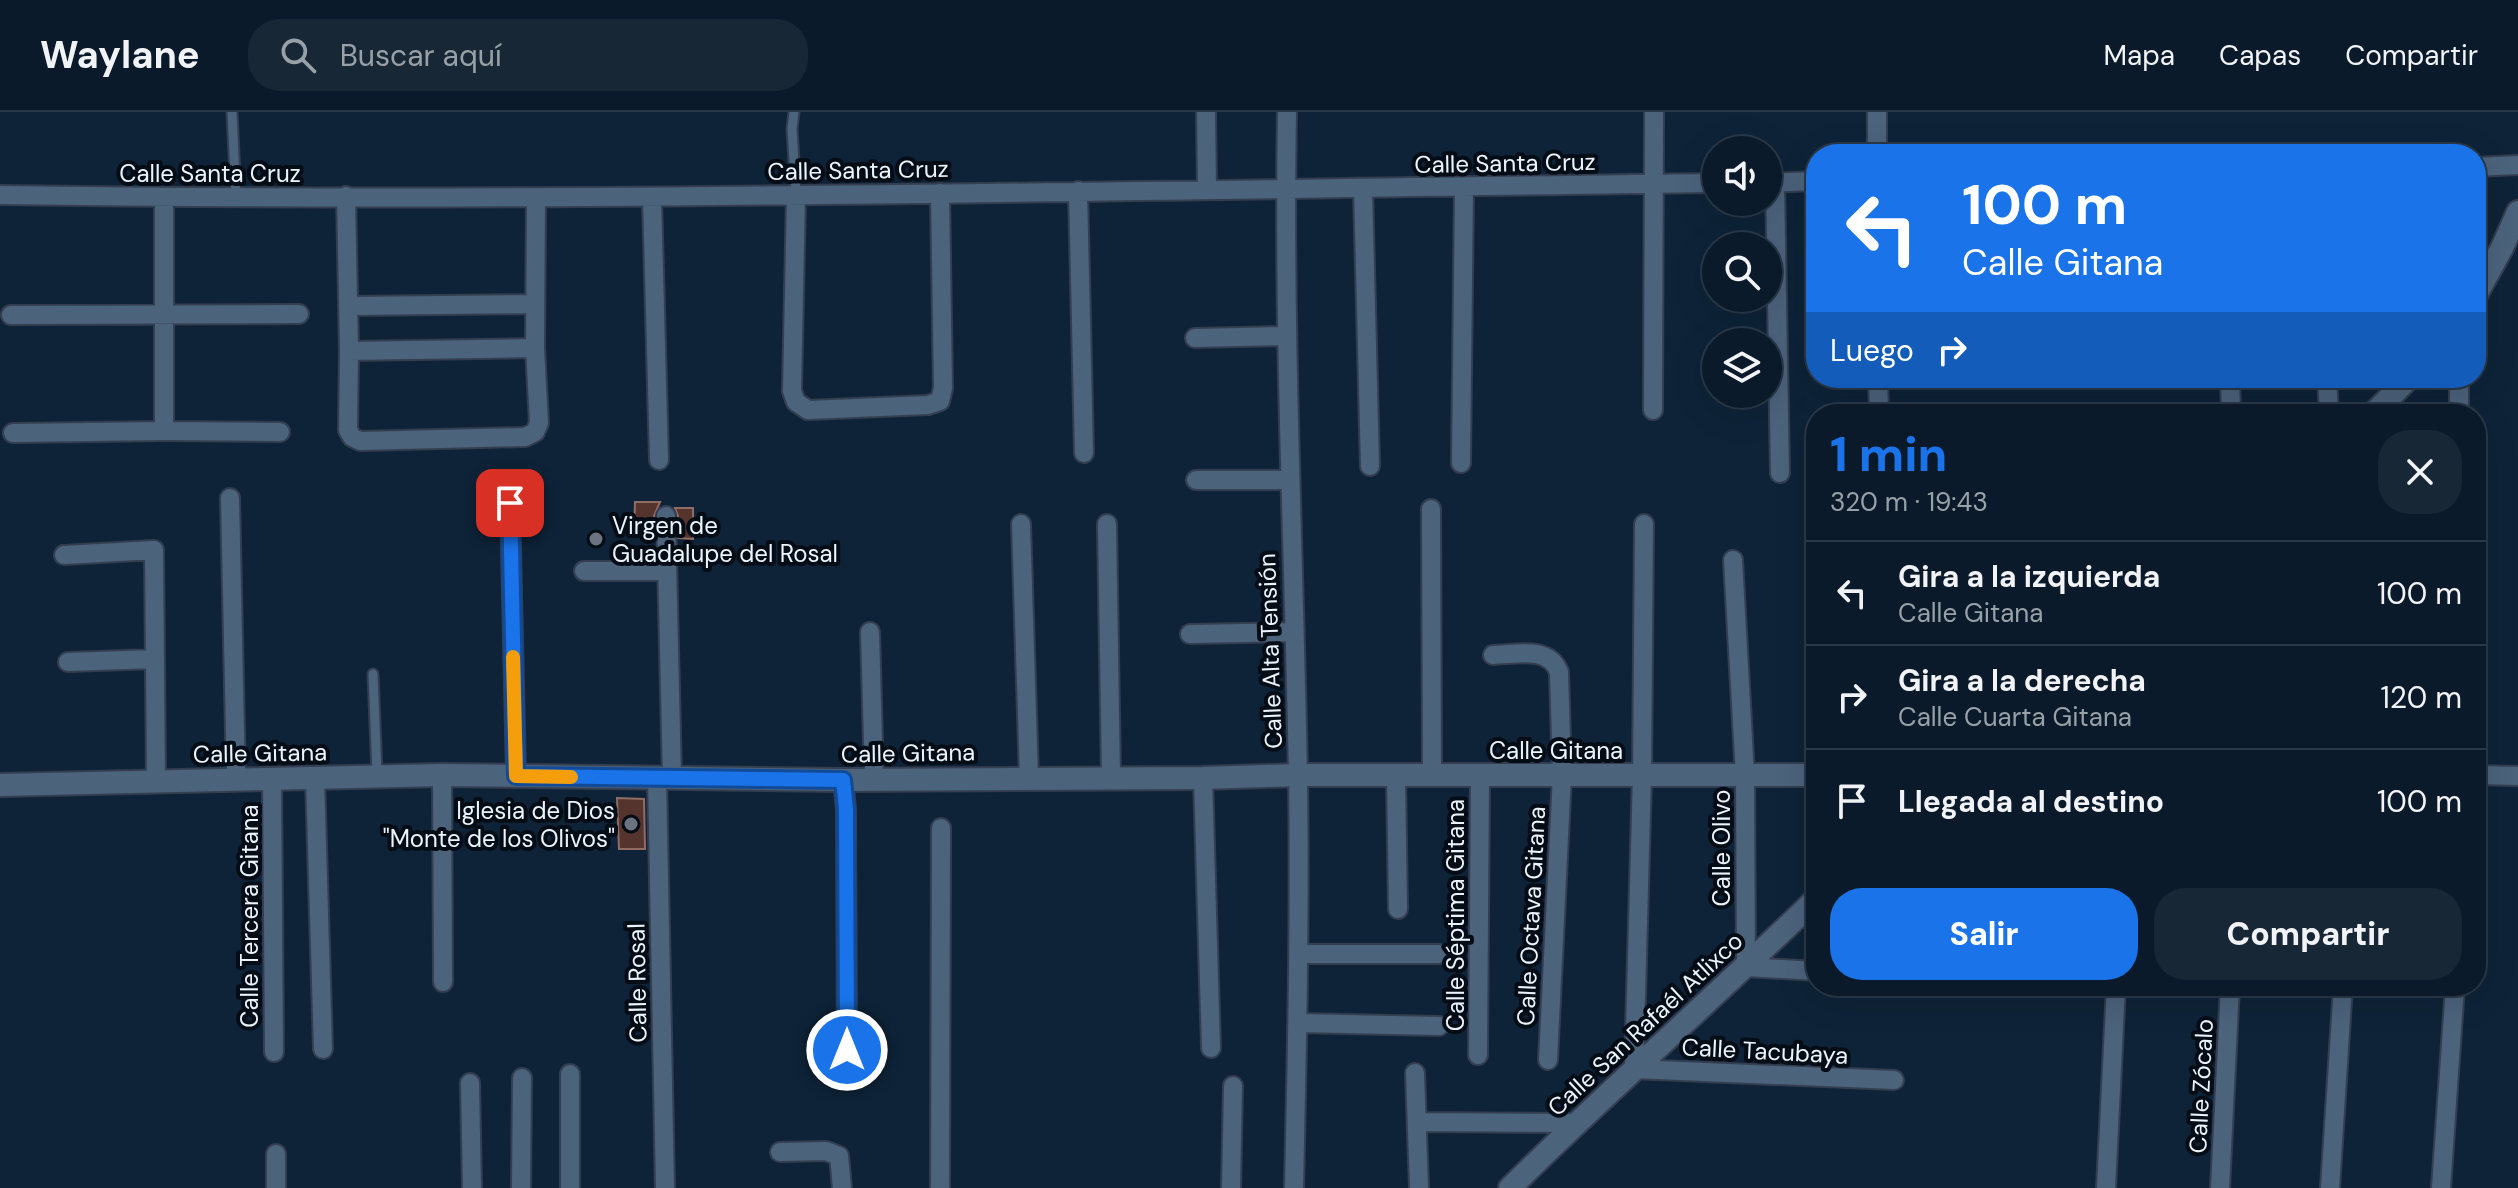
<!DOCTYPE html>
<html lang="es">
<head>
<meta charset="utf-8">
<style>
	body { margin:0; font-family:"DM Sans",sans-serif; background:#182736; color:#f1f3f6; height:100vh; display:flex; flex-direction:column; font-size:30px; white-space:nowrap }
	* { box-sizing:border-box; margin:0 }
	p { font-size:26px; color:#99a1a8 }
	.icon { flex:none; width:44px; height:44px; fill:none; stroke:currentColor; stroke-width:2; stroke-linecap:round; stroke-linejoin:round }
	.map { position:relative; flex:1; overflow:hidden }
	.sheet { position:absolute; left:1806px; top:292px; width:680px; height:592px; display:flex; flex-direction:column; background:#0a1a2a; border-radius:32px; box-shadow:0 8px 32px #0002,0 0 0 2px #2a3847 }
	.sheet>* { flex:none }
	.banner { position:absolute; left:1806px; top:32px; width:680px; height:244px; border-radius:32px; box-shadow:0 8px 32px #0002,0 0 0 2px #2a3847; background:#1a73e8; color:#fff; overflow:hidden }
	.buttons { position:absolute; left:1702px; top:24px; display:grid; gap:16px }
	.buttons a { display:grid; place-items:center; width:80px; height:80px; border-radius:50%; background:#0a1a2a; box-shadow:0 8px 32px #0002,0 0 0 2px #2a3847; font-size:40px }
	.pin { position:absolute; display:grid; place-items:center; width:68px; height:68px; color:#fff; margin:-34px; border-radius:16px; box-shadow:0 4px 12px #0006 }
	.me { position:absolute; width:88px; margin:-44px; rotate:0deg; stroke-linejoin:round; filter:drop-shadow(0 0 6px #0008) }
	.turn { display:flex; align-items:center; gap:28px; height:168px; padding:0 24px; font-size:36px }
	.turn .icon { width:104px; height:104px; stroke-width:2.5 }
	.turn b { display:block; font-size:56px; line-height:68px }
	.then { display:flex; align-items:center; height:76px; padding:0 24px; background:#0003; gap:16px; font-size:30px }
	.round { display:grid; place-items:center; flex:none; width:84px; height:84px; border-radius:32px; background:#182736 }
	.head { display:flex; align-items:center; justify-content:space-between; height:136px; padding:0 24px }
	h1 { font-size:48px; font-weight:800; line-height:60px; color:#1a73e8 }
	.primary-button { display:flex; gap:16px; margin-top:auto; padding:16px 24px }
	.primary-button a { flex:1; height:92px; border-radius:32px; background:#1a73e8; color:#fff; font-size:32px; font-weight:800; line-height:92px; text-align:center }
	.primary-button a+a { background:#182736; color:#f1f3f6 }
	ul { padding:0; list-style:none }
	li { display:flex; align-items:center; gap:24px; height:104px; padding:0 24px; border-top:2px solid #2a3847 }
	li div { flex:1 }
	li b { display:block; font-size:30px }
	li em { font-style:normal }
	header { display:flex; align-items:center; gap:48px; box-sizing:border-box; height:112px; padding:0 40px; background:#0a1a2a; border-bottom:2px solid #2a3847 }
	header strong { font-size:38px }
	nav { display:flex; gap:44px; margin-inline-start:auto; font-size:28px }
	.search { width:560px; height:72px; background:#182736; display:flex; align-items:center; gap:20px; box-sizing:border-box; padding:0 28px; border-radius:32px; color:#99a1a8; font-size:30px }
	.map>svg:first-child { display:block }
	.building { fill:#55342d; stroke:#916c64; stroke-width:2 }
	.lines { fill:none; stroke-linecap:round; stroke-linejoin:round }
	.service-casing { stroke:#343e50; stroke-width:13 }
	.minor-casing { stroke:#343e50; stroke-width:22 }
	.tertiary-casing { stroke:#343e50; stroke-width:26 }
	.service { stroke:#4c637c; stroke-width:9 }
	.minor { stroke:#4c637c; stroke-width:18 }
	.tertiary { stroke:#4c637c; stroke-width:22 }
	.route-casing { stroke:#114b97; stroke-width:20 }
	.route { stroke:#1a73e8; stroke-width:14 }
	.slow { stroke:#f59e0b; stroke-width:14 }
	.worship-dot { fill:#6b7280; stroke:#040c15; stroke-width:3 }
	.labels { text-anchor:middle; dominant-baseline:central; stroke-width:8; stroke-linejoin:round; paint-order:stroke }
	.street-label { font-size:24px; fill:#ebf3fc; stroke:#040c15 }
	.poi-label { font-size:24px; fill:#ebf3fc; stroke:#040c15; text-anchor:start }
</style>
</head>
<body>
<header>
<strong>Waylane</strong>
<div class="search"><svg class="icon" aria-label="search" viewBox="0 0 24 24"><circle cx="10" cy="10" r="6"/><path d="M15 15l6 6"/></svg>Buscar aquí</div>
<nav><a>Mapa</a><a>Capas</a><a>Compartir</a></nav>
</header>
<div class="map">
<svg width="2518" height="1076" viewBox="0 0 2518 1076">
	<rect width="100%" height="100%" fill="#0e2338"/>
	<!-- building -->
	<path class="building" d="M635,390H660L654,404V422H634Z
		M675,396H693V427L678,426V404Z
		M617,686L644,687L645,737H619Z"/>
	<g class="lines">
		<!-- service casing -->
		<g class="service-casing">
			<path id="service" d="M232,0L236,86
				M794,0L792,17L796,82
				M373,562L377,662"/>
		</g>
		<!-- minor casing -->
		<g class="minor-casing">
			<path id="minor" d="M1206,0L1207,77
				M1287,0C1283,222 1294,443 1298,665C1300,802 1297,939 1294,1076
				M1877,42V0
				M2476,55L2518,53
				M1775,70L1780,361
				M1768,71L1816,69
				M1363,77L1370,354
				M1078,79L1084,341
				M796,82L792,279L796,290L808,298L928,293L940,289L943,276L940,81
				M0,83C572,91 1144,78 1716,71
				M346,84L349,239L348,318L352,325L360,329L525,325L535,320L539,311L535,236L536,86
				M164,86V319
				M652,86L659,348
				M348,194L535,192
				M11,203L299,202
				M1195,226L1287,224
				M349,239L535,236
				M1878,266L1879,302
				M2230,266L2231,302
				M2327,266L2329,302
				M1653,298L1654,0
				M2459,302V266
				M13,321L164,319L280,320
				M1461,351L1464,75
				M1196,368H1289
				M230,386L236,667
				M510,391L516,664
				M1431,397L1432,663
				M666,404L672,666
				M1021,412L1029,666
				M1107,412L1111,666
				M1644,412L1642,664L1634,957L1894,968
				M64,443L154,438L156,669
				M1733,448L1745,664L1746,855L1816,859
				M584,459H667
				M870,520L874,667
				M1190,522L1293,520
				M1493,543C1518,542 1549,534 1559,560L1562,663L1548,948
				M68,550L154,547
				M442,663L443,870
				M2476,663L2518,664
				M1396,664L1398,797
				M315,666L323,937
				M657,666L665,1076
				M1203,666L1211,936
				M272,668L274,940
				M843,668L846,697L847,938
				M1299,842H1439
				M1298,911L1439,914
				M1478,943L1480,664
				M1415,961L1419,1076
				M570,962V1076
				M470,971L472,1076
				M1417,1010L1575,1011
				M780,1040L826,1039L839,1044L842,1076
				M276,1042V1076
				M521,1076L522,966
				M940,1076L941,716
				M1231,1076L1233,974
				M2106,1076L2116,874
				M2220,1076L2230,874
				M2330,1076L2343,874
				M2441,1076L2455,874"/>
		</g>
		<!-- tertiary casing -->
		<g class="tertiary-casing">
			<path id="tertiary" d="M2476,183L2502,136L2518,100
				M2373,302L2409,266
				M0,673L442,663L843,668L1203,666L1298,663H1816
				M1510,1076C1610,977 1715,885 1816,787"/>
		</g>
		<!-- service -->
		<use href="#service" class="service"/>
		<!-- minor -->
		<use href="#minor" class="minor"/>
		<!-- tertiary -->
		<use href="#tertiary" class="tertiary"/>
	</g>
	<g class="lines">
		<!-- route casing -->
		<g class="route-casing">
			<path id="route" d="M510,391L516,664L843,668L846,697L847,938"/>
		</g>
		<!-- route -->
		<use href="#route" class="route"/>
		<!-- slow -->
		<path class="slow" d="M513,545L516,664L571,665"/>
	</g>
	<!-- markers -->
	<g class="worship-dot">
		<circle cx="596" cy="427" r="8"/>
		<circle cx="631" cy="712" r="8"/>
	</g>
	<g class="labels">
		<!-- street labels -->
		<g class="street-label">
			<text transform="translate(1505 51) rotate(-1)">Calle Santa Cruz</text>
			<text transform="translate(858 58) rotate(-1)">Calle Santa Cruz</text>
			<text x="210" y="61">Calle Santa Cruz</text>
			<text transform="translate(1270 539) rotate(-92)">Calle Alta Tensión</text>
			<text x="1556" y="638">Calle Gitana</text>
			<text transform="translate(260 641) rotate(-1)">Calle Gitana</text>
			<text transform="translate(908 641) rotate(-1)">Calle Gitana</text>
			<text transform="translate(1721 736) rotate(-90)">Calle Olivo</text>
			<text transform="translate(1455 803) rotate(-90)">Calle Séptima Gitana</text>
			<text transform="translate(249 804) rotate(-90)">Calle Tercera Gitana</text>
			<text transform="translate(1531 804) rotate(-87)">Calle Octava Gitana</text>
			<text transform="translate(637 871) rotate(-91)">Calle Rosal</text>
			<text transform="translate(1645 912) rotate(-43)">Calle San Rafaél Atlixco</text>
			<text transform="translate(1765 939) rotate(3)">Calle Tacubaya</text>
			<text transform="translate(2201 974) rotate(-87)">Calle Zócalo</text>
		</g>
		<!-- poi labels -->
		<g class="poi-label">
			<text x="612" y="413">Virgen de<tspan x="612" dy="28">Guadalupe del Rosal</tspan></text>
			<text x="615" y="698" text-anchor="end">Iglesia de Dios<tspan x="615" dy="28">"Monte de los Olivos"</tspan></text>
		</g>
	</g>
</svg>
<div class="buttons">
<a><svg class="icon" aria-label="sound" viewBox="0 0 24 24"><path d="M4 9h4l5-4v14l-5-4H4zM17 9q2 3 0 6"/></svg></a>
<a><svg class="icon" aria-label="search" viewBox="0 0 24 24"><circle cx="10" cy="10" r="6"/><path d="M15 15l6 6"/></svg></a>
<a><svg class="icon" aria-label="layers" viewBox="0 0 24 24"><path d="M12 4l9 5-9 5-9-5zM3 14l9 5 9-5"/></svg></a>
</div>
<div class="pin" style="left:510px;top:391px;background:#d93025"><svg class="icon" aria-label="arrive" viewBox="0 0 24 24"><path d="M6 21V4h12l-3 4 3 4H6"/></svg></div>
<svg class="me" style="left:847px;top:938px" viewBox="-20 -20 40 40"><circle r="17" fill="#1a73e8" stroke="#fff" stroke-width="3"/><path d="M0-11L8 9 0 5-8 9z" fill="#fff"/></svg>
<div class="banner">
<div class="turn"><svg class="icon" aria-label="left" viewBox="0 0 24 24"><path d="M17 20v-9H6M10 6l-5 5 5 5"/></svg><div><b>100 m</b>Calle Gitana</div></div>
<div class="then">Luego<svg class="icon" aria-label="right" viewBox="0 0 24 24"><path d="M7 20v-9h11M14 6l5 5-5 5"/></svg></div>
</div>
<section class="sheet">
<div class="head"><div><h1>1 min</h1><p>320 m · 19:43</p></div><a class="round"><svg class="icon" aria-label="close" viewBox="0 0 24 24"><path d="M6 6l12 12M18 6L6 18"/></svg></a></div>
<ul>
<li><svg class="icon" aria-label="left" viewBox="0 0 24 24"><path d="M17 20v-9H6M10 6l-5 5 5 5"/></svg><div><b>Gira a la izquierda</b><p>Calle Gitana</p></div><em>100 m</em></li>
<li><svg class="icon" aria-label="right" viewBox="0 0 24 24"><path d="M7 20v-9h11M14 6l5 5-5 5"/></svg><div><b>Gira a la derecha</b><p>Calle Cuarta Gitana</p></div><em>120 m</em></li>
<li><svg class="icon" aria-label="arrive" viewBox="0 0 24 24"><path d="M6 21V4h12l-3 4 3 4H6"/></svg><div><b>Llegada al destino</b></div><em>100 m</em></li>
</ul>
<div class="primary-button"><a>Salir</a><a>Compartir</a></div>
</section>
</div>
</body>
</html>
